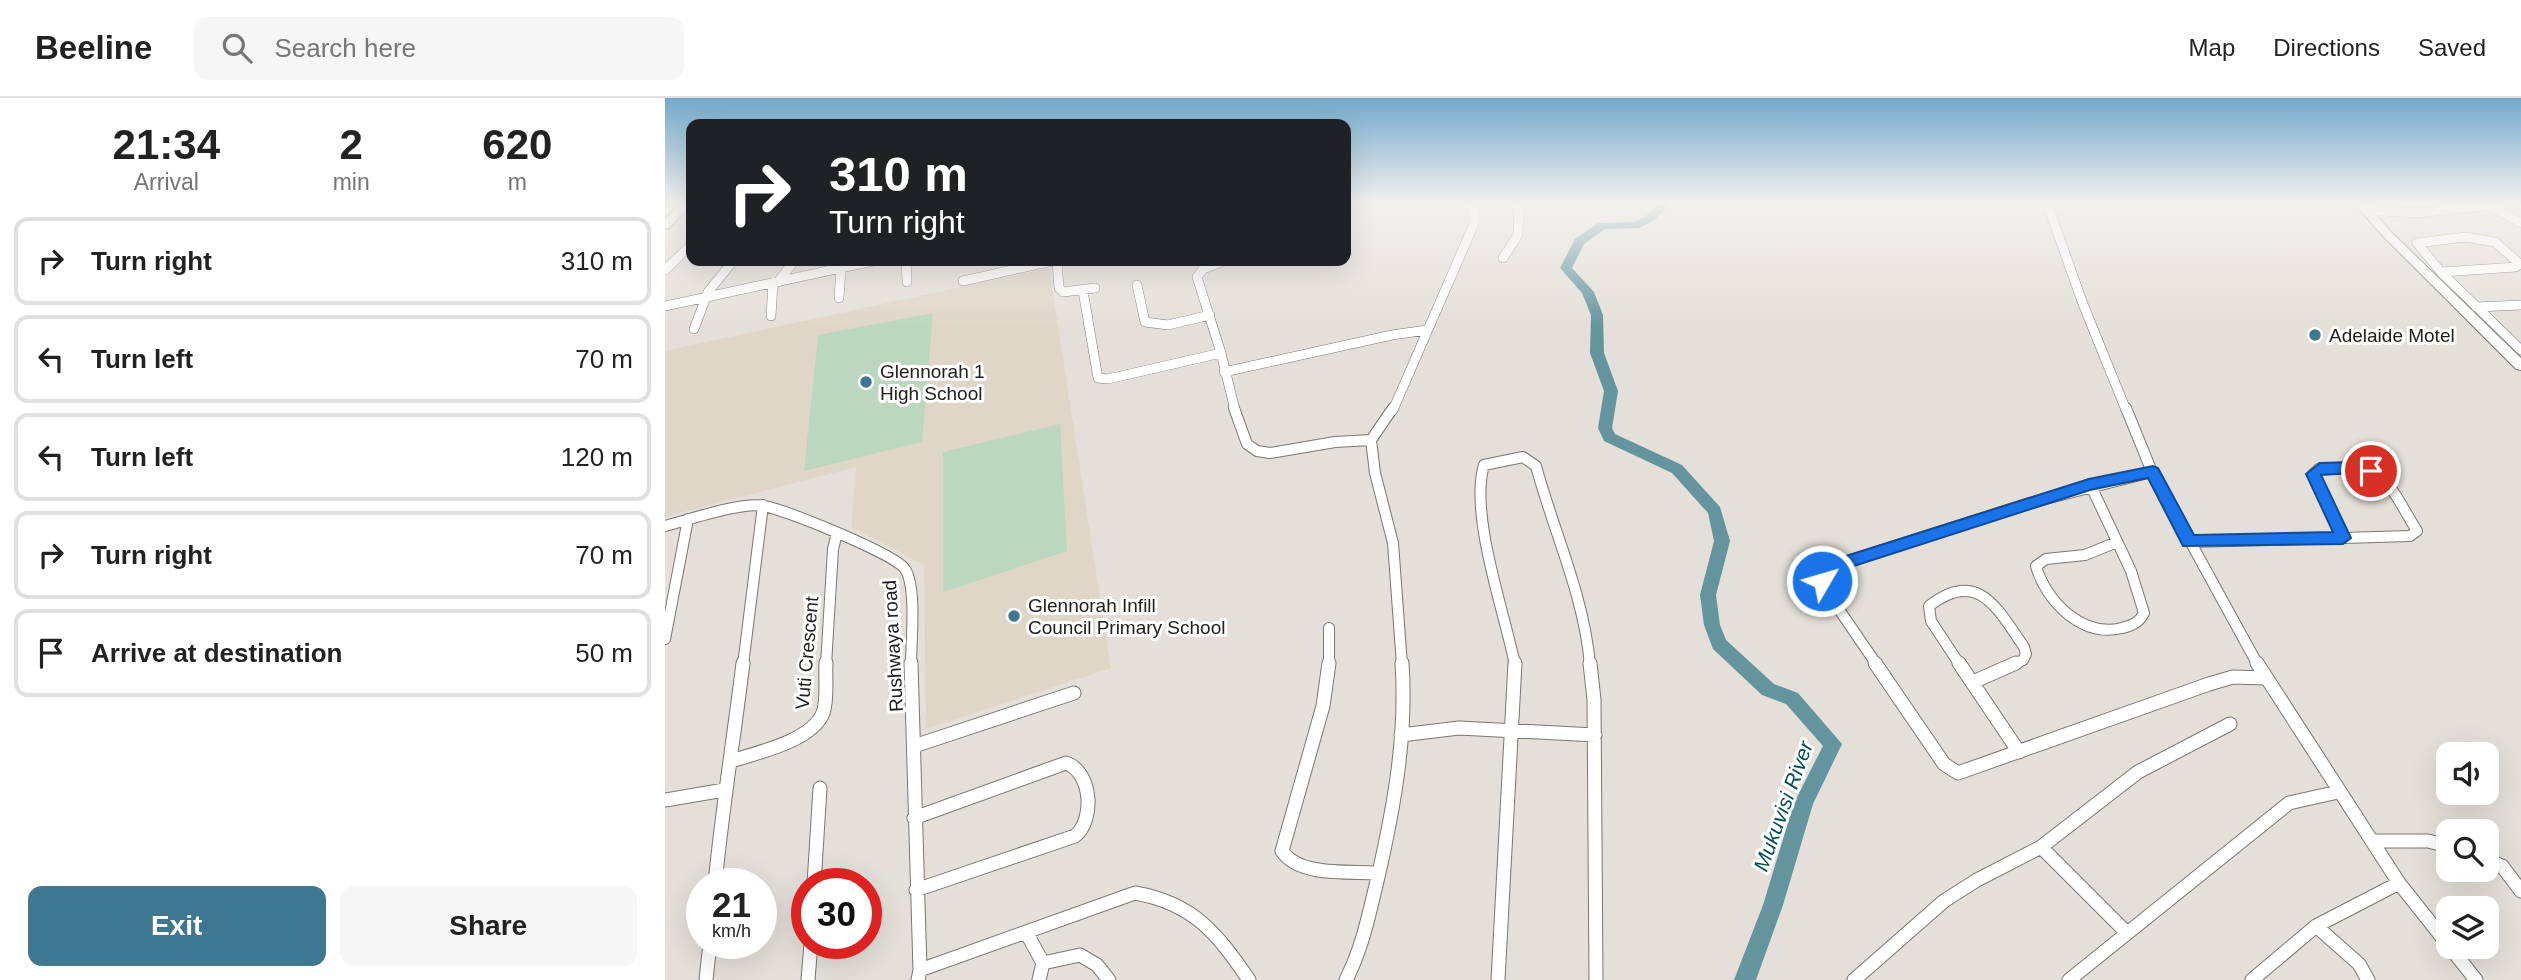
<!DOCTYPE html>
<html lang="en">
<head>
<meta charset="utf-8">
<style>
	body { margin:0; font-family:Helvetica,sans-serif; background:#f6f6f6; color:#222; height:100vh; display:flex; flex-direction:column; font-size:26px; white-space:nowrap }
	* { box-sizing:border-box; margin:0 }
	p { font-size:23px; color:#767676 }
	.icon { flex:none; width:38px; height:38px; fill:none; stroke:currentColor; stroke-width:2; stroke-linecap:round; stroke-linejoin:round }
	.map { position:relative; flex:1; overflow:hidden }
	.panel { display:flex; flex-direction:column; background:#fff; width:665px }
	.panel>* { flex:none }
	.guide { position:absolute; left:21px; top:21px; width:665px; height:147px; border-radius:14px; box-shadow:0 7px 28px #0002; background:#202124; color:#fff; overflow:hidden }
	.buttons { position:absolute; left:1771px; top:644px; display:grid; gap:14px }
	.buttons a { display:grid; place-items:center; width:63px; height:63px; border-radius:14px; background:#fff; box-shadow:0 7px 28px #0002; font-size:35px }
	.speed { position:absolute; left:21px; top:770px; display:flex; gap:14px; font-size:35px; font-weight:700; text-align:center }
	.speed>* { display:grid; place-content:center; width:91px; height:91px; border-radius:50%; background:#fff; box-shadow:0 7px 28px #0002; line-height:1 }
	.speed small { font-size:18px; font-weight:400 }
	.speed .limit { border:10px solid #d22; background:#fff; color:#111 }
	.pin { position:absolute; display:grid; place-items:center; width:60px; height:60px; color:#fff; margin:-30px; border:4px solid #fff; border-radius:50%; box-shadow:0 2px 7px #0007 }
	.me { position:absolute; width:77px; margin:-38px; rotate:52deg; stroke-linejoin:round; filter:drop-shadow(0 0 5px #0008) }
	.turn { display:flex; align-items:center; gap:24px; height:147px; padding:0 28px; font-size:32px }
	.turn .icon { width:91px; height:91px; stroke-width:2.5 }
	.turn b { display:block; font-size:49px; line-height:60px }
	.eta { display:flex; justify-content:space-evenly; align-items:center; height:119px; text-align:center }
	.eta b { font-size:42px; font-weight:700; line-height:49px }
	.cta { display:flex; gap:14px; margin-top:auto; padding:14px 28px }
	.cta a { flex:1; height:80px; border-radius:14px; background:#3e7790; color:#fff; font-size:28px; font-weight:700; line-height:80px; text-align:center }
	.cta a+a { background:#f6f6f6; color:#222 }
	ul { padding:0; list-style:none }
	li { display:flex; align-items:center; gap:21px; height:88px; margin:0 14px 10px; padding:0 14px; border:4px solid #e0e0e0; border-radius:14px }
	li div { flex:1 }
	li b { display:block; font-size:26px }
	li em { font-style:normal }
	header { display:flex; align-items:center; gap:42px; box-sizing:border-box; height:98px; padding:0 35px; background:#fff; border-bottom:2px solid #e0e0e0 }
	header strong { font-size:33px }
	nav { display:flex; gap:38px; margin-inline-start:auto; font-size:24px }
	.search { width:490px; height:63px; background:#f6f6f6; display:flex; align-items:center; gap:18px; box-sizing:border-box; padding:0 24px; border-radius:14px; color:#767676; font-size:26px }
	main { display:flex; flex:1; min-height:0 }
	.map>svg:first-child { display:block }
	.built { fill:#dfd6c8 }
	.green { fill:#bcd7bf }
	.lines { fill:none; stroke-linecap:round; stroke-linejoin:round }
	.river { fill:#64959e; fill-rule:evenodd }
	.street-far2-casing { stroke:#7a7670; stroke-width:10 }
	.street-far1-casing { stroke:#7a7670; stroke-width:12 }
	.street-casing { stroke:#7a7670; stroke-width:15 }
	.secondary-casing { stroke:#7a7670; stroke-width:2 }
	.street-far2 { stroke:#fff; stroke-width:9 }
	.street-far1 { stroke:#fff; stroke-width:10 }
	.street { stroke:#fff; stroke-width:13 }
	.secondary { fill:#fff; fill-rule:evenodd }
	.route { fill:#1a73e8; stroke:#114b97; stroke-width:2 }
	.poi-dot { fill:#3e7790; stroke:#fff; stroke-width:2.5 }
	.labels { text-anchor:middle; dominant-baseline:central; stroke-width:6; stroke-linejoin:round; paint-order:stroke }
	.poi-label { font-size:19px; fill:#21201d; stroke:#fff; text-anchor:start }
	.street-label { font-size:19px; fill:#21201d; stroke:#fff }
	.water-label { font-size:21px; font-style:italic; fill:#004e58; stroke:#fff }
</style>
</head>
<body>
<header>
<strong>Beeline</strong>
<div class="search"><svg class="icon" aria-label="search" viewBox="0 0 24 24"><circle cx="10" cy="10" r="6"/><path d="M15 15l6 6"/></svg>Search here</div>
<nav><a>Map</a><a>Directions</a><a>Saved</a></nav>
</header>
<main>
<section class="panel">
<div class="eta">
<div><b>21:34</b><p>Arrival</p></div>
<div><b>2</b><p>min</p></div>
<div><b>620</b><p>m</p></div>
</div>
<ul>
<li><svg class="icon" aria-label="right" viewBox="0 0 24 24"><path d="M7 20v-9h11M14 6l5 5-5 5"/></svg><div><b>Turn right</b></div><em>310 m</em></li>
<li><svg class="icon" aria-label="left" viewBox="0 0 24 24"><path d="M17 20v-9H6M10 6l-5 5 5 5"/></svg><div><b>Turn left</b></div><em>70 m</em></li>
<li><svg class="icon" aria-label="left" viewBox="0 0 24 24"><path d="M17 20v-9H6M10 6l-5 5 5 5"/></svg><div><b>Turn left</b></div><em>120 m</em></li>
<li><svg class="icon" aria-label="right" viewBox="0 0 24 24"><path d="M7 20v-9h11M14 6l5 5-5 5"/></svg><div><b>Turn right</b></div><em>70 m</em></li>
<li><svg class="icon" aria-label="arrive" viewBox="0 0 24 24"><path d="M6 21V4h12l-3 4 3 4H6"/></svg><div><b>Arrive at destination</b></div><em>50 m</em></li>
</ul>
<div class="cta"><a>Exit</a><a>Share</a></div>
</section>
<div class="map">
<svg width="1856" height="882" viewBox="0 0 1856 882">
	<rect width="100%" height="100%" fill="#e4e0d9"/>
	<!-- built -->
	<path class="built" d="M384,170L446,570L261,631L259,467L186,429L191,369L0,419V253Z"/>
	<!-- green -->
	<path class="green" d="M268,215L257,344L139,373L153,237Z
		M395,326L402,453L278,494V354Z"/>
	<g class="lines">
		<!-- river -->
		<path class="river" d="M994,105H1007L988,123L974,130L940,131L919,146L907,170L929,194L938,217L939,255L953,293L947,330L950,336L1017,367L1055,409L1065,443L1051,497L1055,527L1061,542L1109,586L1133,595L1177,646L1148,706L1118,807L1091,882H1069L1098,807L1129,705L1158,648L1121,606L1097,597L1048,551L1039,527L1035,497L1049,443L1043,415L1007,375L939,343L933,330L939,293L925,255L926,217L917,195L895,170L910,141L933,125L968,124L980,119Z"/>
		<!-- street-far2 casing -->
		<g class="street-far2-casing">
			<path id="street-far2" d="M1382,105L1418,206L1461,312
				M1825,108L1856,125
				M1701,112L1753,115L1845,105
				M1800,139L1830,144L1855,166L1851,169L1776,174L1752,145Z
				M838,160L853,137L854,105
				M241,163L242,184
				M392,163L394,190L398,194L430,190
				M559,163L538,171L532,179L556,255L570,312
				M0,172L26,147
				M1776,174L1856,252
				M298,183L387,163
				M113,184L129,163
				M472,187L480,224L503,227L545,217
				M418,193L433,280L443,281L556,255
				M174,200L176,170
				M0,208L208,163
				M1811,209L1856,207
				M106,218L108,185
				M29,231L43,194L68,163
				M559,274L727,237L762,232
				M728,312L809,126V112L802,105"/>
		</g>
		<!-- street-far1 casing -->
		<g class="street-far1-casing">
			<path id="street-far1" d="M569,310L582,346L592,353L605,355L670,344L706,342L728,310
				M1461,310L1487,374L1593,567
				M706,342L710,375L728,445L737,567
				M1655,370C1724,369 1719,379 1752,433L1745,438L1678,440L1648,376Z
				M1425,386L1466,473L1479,515C1475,524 1467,528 1457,530C1418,540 1381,504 1371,468L1381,461L1420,457L1452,444
				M0,428C23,422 78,403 99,408C121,412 230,456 240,471C252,489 246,544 246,567
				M1524,444L1678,440
				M664,530V567
				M0,541L23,421
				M78,567L98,407
				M161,567L168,451L172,435
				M850,567C840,516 804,416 819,367L858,359L871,368C889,435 919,497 925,567
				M1212,567L1160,491L1157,475L1161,470L1364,405L1487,374
				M1295,567L1266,523L1264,508C1313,470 1332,510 1359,549L1361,556L1358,562L1347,567"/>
		</g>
		<!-- street casing -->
		<g class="street-casing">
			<path id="street" d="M246,565L255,872L253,882
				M664,565L658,608L617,753C634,779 685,773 712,775
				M925,565L929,602L931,882
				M1210,565L1279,666L1293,675L1544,586L1568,579L1600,580
				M1294,565L1354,654
				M1592,565L1734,785L1811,882
				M1308,584L1351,565
				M736,637L794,630L930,637
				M249,648L409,595
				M66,663C91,655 147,643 158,615C163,602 160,580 161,565
				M0,702L59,692
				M249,720L401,665C427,674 430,722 410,738L251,792
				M1707,743H1763L1783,748
				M1376,749L1462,835
				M1822,762L1837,768L1856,793
				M50,786C57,712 69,639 78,565
				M149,786L155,690
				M1651,828L1694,866L1703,882
				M361,834L378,865L374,882
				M378,865L415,857L432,867L444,882
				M255,872L470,795C528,805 552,835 584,882
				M41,882L45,845
				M143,882L146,845
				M681,882C698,848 704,816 713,779C729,709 742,638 737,565
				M833,882L850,565
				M1189,882L1279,803L1312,782L1376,749L1473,674L1565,626
				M1404,882L1624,705L1673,694
				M1587,882L1651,828L1734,785"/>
		</g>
		<!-- secondary casing -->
		<g class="secondary-casing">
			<path id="secondary" d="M16,105H26V107L4,130L0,131V121Z
				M1689,105H1701L1726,134L1856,260V272L1851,271L1718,138Z"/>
		</g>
		<!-- street-far2 -->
		<use href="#street-far2" class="street-far2"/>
		<!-- street-far1 -->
		<use href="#street-far1" class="street-far1"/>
		<!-- street -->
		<use href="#street" class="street"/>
		<!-- secondary -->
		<use href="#secondary" class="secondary"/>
	</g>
	<!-- sky -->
	<linearGradient id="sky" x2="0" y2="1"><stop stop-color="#73a8ca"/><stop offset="0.46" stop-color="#f3f1ee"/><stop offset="1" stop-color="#f3f1ee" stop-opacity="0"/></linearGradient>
	<rect width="1856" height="228" fill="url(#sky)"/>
	<!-- route -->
	<path class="route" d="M1688,364L1712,369L1714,373L1706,378L1688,375L1656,377L1686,440L1678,446L1518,448L1483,380L1425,392L1167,475L1162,487H1151C1146,478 1149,472 1156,466L1424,381L1488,368L1493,370L1529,437L1668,434L1641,376L1655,365Z"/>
	<!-- markers -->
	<g class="poi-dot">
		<circle cx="1650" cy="237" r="7"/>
		<circle cx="201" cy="284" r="7"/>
		<circle cx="349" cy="518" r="7"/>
	</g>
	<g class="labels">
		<!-- poi labels -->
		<g class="poi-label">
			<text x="1664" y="237">Adelaide Motel</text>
			<text x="215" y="273">Glennorah 1<tspan x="215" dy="22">High School</tspan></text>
			<text x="363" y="507">Glennorah Infill<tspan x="363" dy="22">Council Primary School</tspan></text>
		</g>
		<!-- street labels -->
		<g class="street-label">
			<text transform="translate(228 548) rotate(-93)">Rushwaya road</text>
			<text transform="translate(142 555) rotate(-85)">Vuti Crescent</text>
		</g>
		<!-- water labels -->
		<g class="water-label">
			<text transform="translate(1118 708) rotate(-70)">Mukuvisi River</text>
		</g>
	</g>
</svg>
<div class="buttons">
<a><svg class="icon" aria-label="sound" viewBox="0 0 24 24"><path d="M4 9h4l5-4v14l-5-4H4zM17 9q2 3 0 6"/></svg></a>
<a><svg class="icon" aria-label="search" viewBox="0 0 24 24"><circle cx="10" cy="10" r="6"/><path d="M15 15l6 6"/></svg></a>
<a><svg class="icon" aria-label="layers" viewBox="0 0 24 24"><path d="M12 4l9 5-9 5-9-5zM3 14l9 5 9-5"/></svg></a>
</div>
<div class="speed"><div>21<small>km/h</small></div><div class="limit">30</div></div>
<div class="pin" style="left:1706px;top:373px;background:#d93025"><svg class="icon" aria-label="arrive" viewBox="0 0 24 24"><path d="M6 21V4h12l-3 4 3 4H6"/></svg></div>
<svg class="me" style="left:1157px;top:483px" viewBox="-20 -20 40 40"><circle r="17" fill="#1a73e8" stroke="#fff" stroke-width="3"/><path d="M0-11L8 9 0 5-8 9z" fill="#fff"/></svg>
<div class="guide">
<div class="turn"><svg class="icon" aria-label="right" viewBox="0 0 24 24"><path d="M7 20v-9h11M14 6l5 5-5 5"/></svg><div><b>310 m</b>Turn right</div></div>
</div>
</div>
</main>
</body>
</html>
